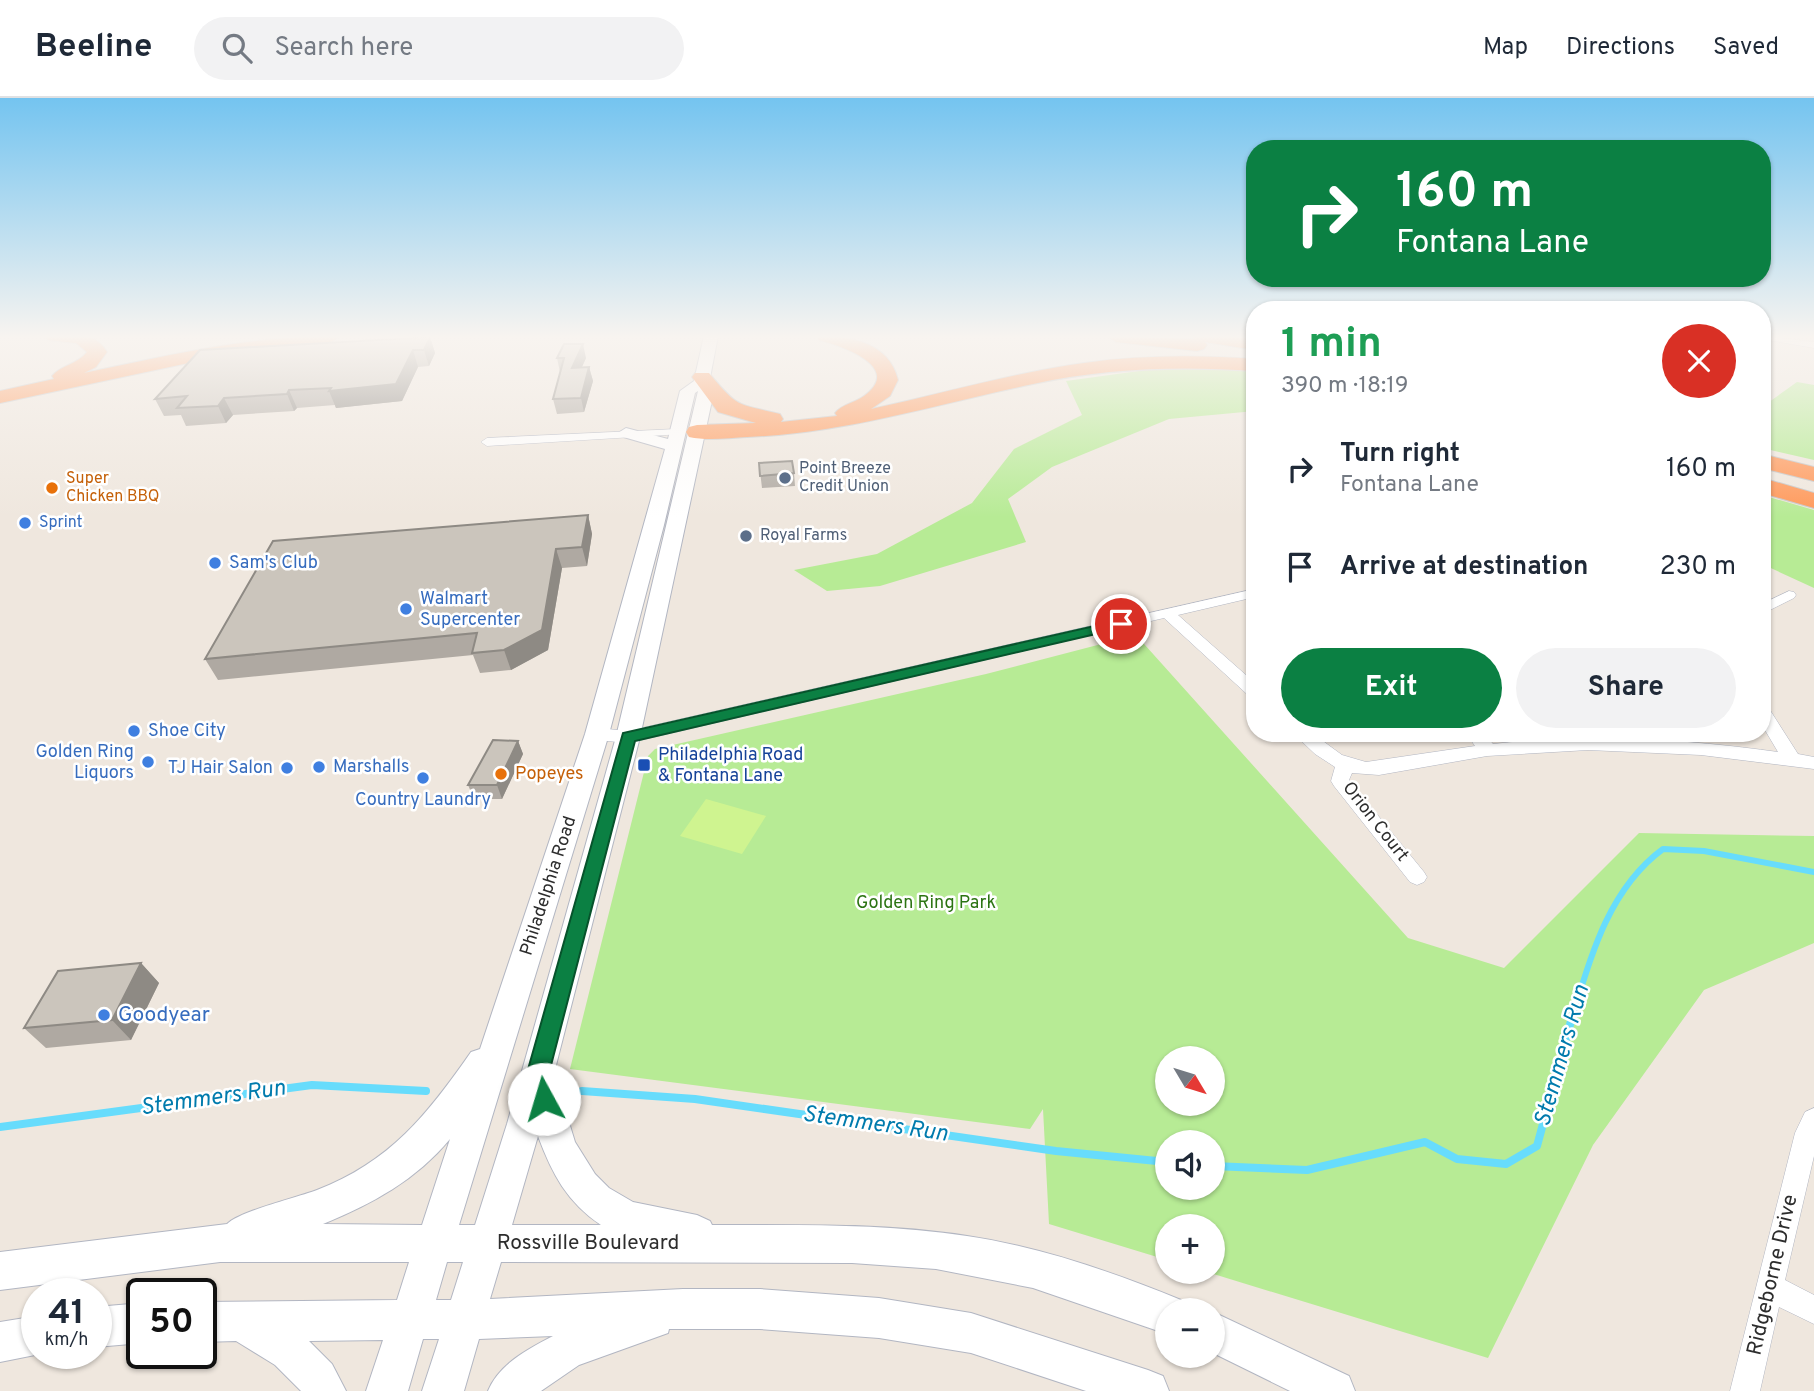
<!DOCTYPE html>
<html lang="en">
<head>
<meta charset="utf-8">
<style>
	body { margin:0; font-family:Overpass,sans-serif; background:#f2f2f3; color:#1f2937; height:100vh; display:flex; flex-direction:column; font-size:26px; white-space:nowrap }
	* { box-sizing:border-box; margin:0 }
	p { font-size:23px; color:#747a83 }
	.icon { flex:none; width:38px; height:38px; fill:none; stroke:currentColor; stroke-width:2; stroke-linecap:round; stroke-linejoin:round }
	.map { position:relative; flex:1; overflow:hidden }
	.side { position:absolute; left:1246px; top:203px; width:525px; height:441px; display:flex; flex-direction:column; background:#fff; border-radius:28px; box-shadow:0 2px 5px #0004 }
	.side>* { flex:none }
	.top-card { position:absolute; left:1246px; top:42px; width:525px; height:147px; border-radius:28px; box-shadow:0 2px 5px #0004; background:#0b8043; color:#fff; overflow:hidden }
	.needle { width:46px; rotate:128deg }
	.buttons { position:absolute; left:1155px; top:948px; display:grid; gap:14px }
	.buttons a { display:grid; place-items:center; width:70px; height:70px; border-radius:50%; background:#fff; box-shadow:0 2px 5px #0004; font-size:35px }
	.speed { position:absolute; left:21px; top:1180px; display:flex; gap:14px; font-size:35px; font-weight:700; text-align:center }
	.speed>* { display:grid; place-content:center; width:91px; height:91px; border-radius:50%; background:#fff; box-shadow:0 2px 5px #0004; line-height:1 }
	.speed small { font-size:18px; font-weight:400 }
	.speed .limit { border:4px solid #111; border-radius:10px; background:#fff; color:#111 }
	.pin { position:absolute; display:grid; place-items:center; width:60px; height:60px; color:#fff; margin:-30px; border:4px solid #fff; border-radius:50%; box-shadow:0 2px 7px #0007 }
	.me { position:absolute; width:77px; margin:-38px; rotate:354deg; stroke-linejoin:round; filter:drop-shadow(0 0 5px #0008) }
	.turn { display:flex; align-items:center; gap:24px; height:147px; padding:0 35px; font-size:32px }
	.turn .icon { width:91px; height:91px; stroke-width:2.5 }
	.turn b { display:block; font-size:49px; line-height:60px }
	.round { display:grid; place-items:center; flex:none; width:74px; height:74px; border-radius:37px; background:#f2f2f3 }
	.headline { display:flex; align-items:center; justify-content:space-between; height:119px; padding:0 35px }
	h1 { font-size:42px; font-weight:700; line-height:52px; color:#1e9e55 }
	.cta { display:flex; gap:14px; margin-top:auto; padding:14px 35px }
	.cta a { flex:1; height:80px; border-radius:42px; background:#0b8043; color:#fff; font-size:28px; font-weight:700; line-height:80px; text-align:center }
	.cta a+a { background:#f2f2f3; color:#1f2937 }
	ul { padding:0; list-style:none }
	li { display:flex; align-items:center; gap:21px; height:98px; padding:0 35px }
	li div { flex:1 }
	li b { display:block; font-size:26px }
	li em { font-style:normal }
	header { display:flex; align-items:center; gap:42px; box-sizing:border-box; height:98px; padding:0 35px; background:#fff; border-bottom:2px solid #e0e1e3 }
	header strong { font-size:33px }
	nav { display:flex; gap:38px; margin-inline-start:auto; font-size:24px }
	.search { width:490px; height:63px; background:#f2f2f3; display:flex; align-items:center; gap:18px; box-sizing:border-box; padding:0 24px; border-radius:38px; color:#747a83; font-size:26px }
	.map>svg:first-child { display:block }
	.green { fill:#b7eb95; fill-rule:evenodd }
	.pitch { fill:#cff490 }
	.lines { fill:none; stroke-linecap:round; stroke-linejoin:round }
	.stream-far1 { stroke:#67dcfc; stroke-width:6 }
	.stream { stroke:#67dcfc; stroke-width:8 }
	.minor-casing { stroke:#b2b6c2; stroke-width:1 }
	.secondary-casing { stroke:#b2b6c2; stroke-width:2 }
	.motorway-casing { stroke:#c8c8c8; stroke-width:2 }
	.minor { fill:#fff; fill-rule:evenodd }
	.secondary { fill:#fff; fill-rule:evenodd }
	.motorway { fill:#ff9859; fill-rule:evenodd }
	.wall { fill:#afa9a2 }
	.shaded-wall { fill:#8e8a84 }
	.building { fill:#cbc5bc; stroke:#8e8a84; stroke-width:2 }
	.route { fill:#0b8043; stroke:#07532c; stroke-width:2 }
	.service-dot { fill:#5c6f8a; stroke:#fff; stroke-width:2.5 }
	.food-dot { fill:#e8710a; stroke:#fff; stroke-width:2.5 }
	.shop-dot { fill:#3f7fe0; stroke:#fff; stroke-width:2.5 }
	.transit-dot { fill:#1a4fb4; stroke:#fff; stroke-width:2.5 }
	.labels { text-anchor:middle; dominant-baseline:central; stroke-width:5; stroke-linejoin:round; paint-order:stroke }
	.far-service-label { font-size:16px; fill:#4e5e75; stroke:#fff; text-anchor:start }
	.far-food-label { font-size:16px; fill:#c56008; stroke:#fff; text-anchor:start }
	.far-shop-label { font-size:16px; fill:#366cbe; stroke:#fff; text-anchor:start }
	.shop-label { font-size:18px; fill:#366cbe; stroke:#fff; text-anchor:start }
	.transit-label { font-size:18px; fill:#164399; stroke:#fff; text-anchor:start }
	.food-label { font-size:18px; fill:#c56008; stroke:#fff; text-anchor:start }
	.street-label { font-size:18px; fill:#2d2d2d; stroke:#fff }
	.park-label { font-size:18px; fill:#2c7413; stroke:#fff }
	.near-shop-label { font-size:21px; fill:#366cbe; stroke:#fff; text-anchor:start }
	.near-street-label { font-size:21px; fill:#2d2d2d; stroke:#fff }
	.near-water-label { font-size:23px; font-style:italic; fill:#007bad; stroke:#fff }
</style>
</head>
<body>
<header>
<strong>Beeline</strong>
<div class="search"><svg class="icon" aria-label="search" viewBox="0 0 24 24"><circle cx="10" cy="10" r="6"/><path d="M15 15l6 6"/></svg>Search here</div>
<nav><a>Map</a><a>Directions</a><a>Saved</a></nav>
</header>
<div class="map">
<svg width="1814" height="1293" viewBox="0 0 1814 1293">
	<rect width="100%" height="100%" fill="#efe7de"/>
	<!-- green -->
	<path class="green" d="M1168,269L1255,272V313L1169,321L1052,369L1008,401L1026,444L880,488L827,493L794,472L877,456L972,405L1014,351L1082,317L1066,283Z
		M1797,284L1814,287V362L1762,350V309Z
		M1762,397L1814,412V490L1762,466Z
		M1136,537L1408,840L1504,870L1639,735L1814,738V845L1704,892L1593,1047L1488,1260L1207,1174H1213V1129H1167V1162L1049,1126L1043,1011L1030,1031L570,971L648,658L655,651L986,576ZM1167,961H1213V1006H1167ZM1167,1045H1213V1090H1167Z"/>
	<!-- pitch -->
	<path class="pitch" d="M706,701L766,718L742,756L680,738Z"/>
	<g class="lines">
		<!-- stream-far1 -->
		<path class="stream-far1" d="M1574,914C1591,855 1611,789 1663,751L1704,753L1814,774"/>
		<!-- stream -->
		<path class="stream" d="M582,993L695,1001L1056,1053L1167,1064
			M0,1029L312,987L426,993
			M1213,1068L1307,1072L1425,1044L1457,1061L1506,1066L1537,1048L1574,912"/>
		<!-- minor casing -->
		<g class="minor-casing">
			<path id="minor" d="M1762,238L1814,244V250L1762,241Z
				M678,331L684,334L682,336L487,348L481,344L487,340Z
				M1255,491V499L1178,517L1255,585V599L1249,598L1164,520L628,645L597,642L588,636L597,630L628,633Z
				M1789,493L1794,494L1796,497L1794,500L1762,516V506Z
				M1762,608L1768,609L1798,656L1814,659V671L1701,657L1588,652L1487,658L1379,677L1352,675L1349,682L1424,774L1427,779L1424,784L1417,787L1410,784L1334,688L1331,683L1335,669L1315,656L1293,635H1312L1342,657L1366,664L1475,648L1466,635H1484L1493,646C1588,635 1684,641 1778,654L1762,627Z
				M1814,1010V1058L1785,1182L1814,1197V1226L1779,1209L1760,1293H1730L1795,1035L1805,1014Z"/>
		</g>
		<!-- secondary casing -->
		<g class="secondary-casing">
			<path id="secondary" d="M704,238H718L709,285L714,293L640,639L554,975L575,1044L595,1076L609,1090L633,1104L697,1117L710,1123L712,1127C797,1127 883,1125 967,1138C1041,1149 1113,1174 1181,1202L1185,1213H1167V1236L1033,1190L936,1171L852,1165L501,1164L490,1201L683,1191H760L879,1200L971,1215L1148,1272L1163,1278L1169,1293H1086L971,1255L879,1240L760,1231H669L668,1235L579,1267L541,1293H488C499,1266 528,1251 553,1238L479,1241L464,1293H422L439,1241H423L408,1293H366L383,1242L309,1243L332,1266L346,1293H301L275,1267L236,1243L201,1244V1204L397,1202L409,1164H220L0,1192V1154L227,1126C240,1113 296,1100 317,1092C390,1064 428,1016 471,954L480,951L585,636L665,351L620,338L618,335L626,330L668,341L680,293L694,283ZM698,293L616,639L507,1026L475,1127H459L609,636L664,427L695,295ZM538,1038C552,1076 567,1104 601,1127H512ZM450,1041L422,1127L323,1126C372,1106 416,1082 450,1041ZM447,1164H463L451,1202H436Z
				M142,1205V1245L96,1249V1209Z
				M1213,1214L1349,1278L1355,1293H1290L1213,1255Z
				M37,1218V1255H45L0,1264V1224Z"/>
		</g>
		<!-- motorway casing -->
		<g class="motorway-casing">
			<path id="motorway" d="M46,238C69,238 94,231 107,254L96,269L84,275C169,257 253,237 340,238L331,244L212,260L0,305V293L54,281L52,278C61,267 78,266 87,254L76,245L48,242Z
				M817,238C850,238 889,244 898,282L890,298L871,311C942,296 1012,275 1084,265C1141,257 1198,257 1255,261V273C1180,268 1107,270 1033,286C937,306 846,335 747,339C729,340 707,343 689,339L686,334L689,329L697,327L756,325L718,314L692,279L695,275H709C739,311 736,305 780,316L783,321L781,324L837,318L835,315C842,306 855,305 864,298C904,269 842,248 819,242Z
				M1107,238L1194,241L1192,238L1255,240V252L1205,244L1207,247L1204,251L1197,253L1116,244Z
				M1762,356L1814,369V383L1762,370Z
				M1762,380L1814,395V410L1762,395Z"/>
		</g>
		<!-- minor -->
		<use href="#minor" class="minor"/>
		<!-- secondary -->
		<use href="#secondary" class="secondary"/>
		<!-- motorway -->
		<use href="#motorway" class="motorway"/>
	</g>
	<!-- wall -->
	<path class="wall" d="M430,239L435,255L429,268L418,269L402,303L336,310L335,307L297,310L294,313L233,317L226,325L186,328L181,317L164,318L155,301Z
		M557,260H586L582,269H589L593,283L584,314L557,316L553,301L560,274Z
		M759,365L794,375L795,388L762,390Z
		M588,417L592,436L587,468L562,470L548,552L511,572L480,575L473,557L218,582L205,561Z
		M518,643L523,656L502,701H474L468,687Z
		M141,865L159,885L131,942L46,950L24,930Z"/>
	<!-- shaded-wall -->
	<path class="shaded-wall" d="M430,239L435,255L429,268L424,252Z
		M583,246L586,260L575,284L572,270Z
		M413,252L418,269L402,303L336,310L329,293Z
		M589,269L593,283L584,314L581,300Z
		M289,292L297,310L294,313L287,296Z
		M224,300L233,317L226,325L218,308Z
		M588,417L592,436L587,468L582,449Z
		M556,451L562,470L548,552L511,572L504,552Z
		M518,643L523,656L502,701L497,687Z
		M141,865L159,885L131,942L112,922Z"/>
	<!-- building -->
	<path class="building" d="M430,239L424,252H413L396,286L329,293L331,290L289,292L287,296L224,300L218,308L177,310L187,298L155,301L200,252Z
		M564,246H583L572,270L589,269L581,300L553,301L564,260H557Z
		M792,363L794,375L760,378L759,365Z
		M588,417L582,449L556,451L542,532L504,552L472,555L477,535L205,561L273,443Z
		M493,642L518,643L497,687H468Z
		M141,865L112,922L24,930L58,873Z"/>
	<!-- sky -->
	<linearGradient id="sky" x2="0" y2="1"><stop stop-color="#74c4f0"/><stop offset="0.57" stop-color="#f8f4f0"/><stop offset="1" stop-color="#f8f4f0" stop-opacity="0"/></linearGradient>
	<rect width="1814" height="419" fill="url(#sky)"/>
	<!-- route -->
	<path class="route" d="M1121,522L1128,526L1126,529L635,643L549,975L555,1001L552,1009L544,1012L536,1009L527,975L623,635Z"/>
	<!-- markers -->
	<g class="service-dot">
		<circle cx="785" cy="380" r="7"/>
		<circle cx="746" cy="438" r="7"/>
	</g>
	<g class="food-dot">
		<circle cx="52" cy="390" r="7"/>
		<circle cx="501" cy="676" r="7"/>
	</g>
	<g class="shop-dot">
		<circle cx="25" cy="425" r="7"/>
		<circle cx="215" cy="465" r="7"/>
		<circle cx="406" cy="511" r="7"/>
		<circle cx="134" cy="633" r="7"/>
		<circle cx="148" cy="664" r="7"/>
		<circle cx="319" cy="669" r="7"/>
		<circle cx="287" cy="670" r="7"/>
		<circle cx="423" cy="680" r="7"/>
		<circle cx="104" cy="917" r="7"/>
	</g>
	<rect class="transit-dot" x="637" y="660" width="14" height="14" rx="3.5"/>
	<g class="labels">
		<!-- far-service labels -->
		<g class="far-service-label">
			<text x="799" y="371">Point Breeze<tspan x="799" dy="18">Credit Union</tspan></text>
			<text x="760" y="438">Royal Farms</text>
		</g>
		<!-- far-food labels -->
		<g class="far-food-label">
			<text x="66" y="381">Super<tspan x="66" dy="18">Chicken BBQ</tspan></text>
		</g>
		<!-- far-shop labels -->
		<g class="far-shop-label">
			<text x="39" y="425">Sprint</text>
		</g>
		<!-- shop labels -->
		<g class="shop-label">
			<text x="229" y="465">Sam's Club</text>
			<text x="420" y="501">Walmart<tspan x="420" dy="21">Supercenter</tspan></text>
			<text x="148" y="633">Shoe City</text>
			<text x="134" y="654" text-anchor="end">Golden Ring<tspan x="134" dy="21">Liquors</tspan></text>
			<text x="333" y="669">Marshalls</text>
			<text x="273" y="670" text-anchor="end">TJ Hair Salon</text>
			<text x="423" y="702" text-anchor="middle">Country Laundry</text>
		</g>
		<!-- transit labels -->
		<g class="transit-label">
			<text x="658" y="657">Philadelphia Road<tspan x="658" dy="21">&amp; Fontana Lane</tspan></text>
		</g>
		<!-- food labels -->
		<g class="food-label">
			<text x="515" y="676">Popeyes</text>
		</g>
		<!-- street labels -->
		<g class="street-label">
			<text transform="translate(1375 724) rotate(52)">Orion Court</text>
			<text transform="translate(549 788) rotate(-72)">Philadelphia Road</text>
		</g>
		<!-- park labels -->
		<g class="park-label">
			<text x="926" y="805">Golden Ring Park</text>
		</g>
		<!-- near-shop labels -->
		<g class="near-shop-label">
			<text x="118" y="917">Goodyear</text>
		</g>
		<!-- near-street labels -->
		<g class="near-street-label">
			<text x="588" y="1145">Rossville Boulevard</text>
			<text transform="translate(1773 1177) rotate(-77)">Ridgeborne Drive</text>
		</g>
		<!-- near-water labels -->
		<g class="near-water-label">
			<text transform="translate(1563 958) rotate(-74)">Stemmers Run</text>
			<text transform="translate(213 1001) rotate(-8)">Stemmers Run</text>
			<text transform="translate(875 1027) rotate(8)">Stemmers Run</text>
		</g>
	</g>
</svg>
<div class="buttons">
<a><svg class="needle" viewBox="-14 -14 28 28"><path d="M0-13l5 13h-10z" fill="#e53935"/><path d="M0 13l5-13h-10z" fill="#747a83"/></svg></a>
<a><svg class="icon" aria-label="sound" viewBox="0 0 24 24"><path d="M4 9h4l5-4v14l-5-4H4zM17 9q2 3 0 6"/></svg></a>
<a>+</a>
<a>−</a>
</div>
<div class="speed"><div>41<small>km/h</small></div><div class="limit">50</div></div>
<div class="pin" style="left:1121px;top:526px;background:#d93025"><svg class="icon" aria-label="arrive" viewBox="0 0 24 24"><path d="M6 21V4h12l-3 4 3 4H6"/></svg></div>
<svg class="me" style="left:544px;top:1001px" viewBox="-20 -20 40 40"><circle r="19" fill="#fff"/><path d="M0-13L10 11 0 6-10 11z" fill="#0b8043"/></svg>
<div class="top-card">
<div class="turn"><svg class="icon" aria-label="right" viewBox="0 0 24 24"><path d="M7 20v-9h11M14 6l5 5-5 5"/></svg><div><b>160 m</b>Fontana Lane</div></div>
</div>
<section class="side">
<div class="headline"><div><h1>1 min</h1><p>390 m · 18:19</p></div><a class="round" style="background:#d93025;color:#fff"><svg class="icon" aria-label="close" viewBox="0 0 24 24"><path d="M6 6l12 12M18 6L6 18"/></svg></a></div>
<ul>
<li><svg class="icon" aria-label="right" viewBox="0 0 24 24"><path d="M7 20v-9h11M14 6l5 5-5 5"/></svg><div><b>Turn right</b><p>Fontana Lane</p></div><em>160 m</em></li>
<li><svg class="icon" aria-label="arrive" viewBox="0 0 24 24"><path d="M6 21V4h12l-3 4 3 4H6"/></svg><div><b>Arrive at destination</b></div><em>230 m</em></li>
</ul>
<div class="cta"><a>Exit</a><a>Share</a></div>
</section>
</div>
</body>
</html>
